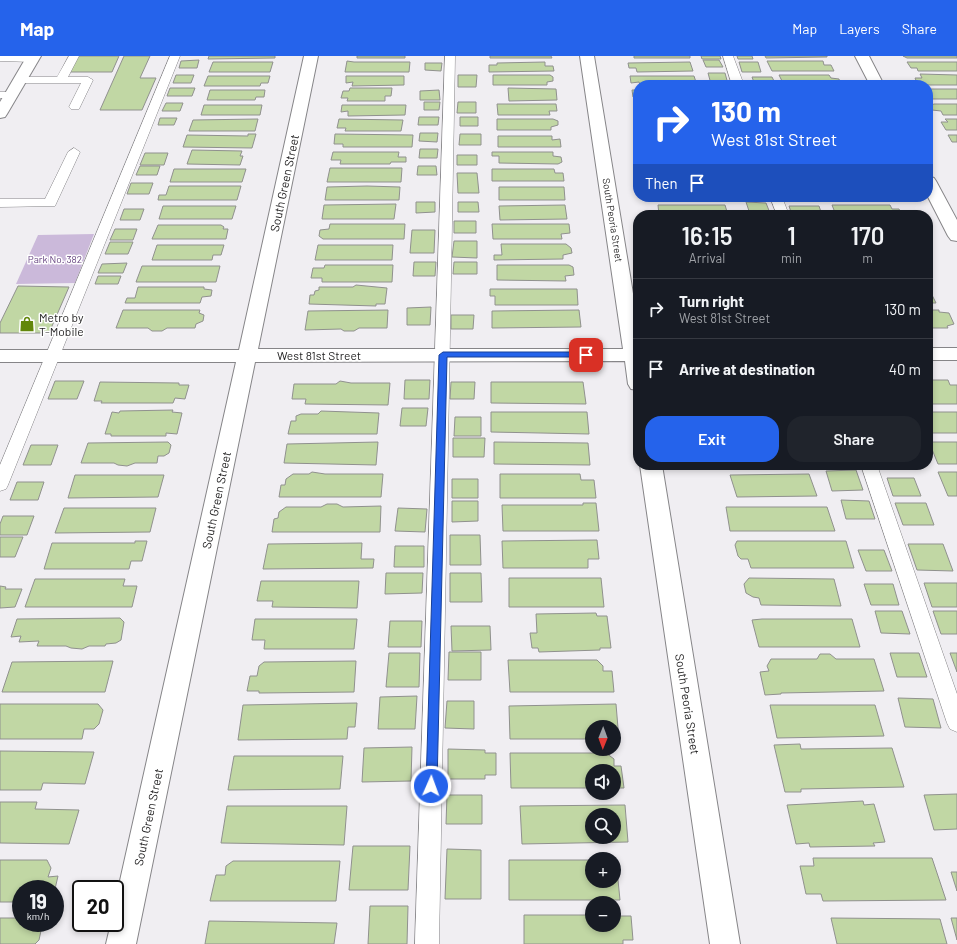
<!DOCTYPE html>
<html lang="en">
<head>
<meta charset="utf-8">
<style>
	body { margin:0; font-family:Barlow,sans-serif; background:#20242c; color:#f1f3f6; height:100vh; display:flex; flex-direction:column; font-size:15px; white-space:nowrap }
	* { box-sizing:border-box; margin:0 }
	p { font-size:13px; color:#9ea1a6 }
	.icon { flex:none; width:22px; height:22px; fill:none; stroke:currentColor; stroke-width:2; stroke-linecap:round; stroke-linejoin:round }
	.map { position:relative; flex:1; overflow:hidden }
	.details { position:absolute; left:633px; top:154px; width:300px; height:260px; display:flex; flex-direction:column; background:#171b24; border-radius:16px; box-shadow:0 2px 6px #0003 }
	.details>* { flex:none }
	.banner { position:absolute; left:633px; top:24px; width:300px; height:122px; border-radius:16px; box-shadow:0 2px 6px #0003; background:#2563eb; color:#fff; overflow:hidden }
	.needle { width:26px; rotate:181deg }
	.fabs { position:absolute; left:585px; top:664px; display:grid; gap:8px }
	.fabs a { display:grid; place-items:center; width:36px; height:36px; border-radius:50%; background:#171b24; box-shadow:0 2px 6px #0003; font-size:20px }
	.speed { position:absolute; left:12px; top:824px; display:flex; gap:8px; font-size:20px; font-weight:700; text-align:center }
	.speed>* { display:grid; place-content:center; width:52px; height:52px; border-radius:50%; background:#171b24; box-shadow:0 2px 6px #0003; line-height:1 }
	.speed small { font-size:10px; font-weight:400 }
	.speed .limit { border:2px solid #111; border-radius:6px; background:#fff; color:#111 }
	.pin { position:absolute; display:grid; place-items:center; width:34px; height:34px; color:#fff; margin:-17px; border-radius:8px; box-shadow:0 2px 6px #0006 }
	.me { position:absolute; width:44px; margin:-22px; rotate:2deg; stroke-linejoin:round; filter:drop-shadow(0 0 3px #0008) }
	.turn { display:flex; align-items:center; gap:14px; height:84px; padding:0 12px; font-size:18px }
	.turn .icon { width:52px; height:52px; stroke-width:2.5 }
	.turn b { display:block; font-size:28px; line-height:34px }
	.then { display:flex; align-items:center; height:38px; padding:0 12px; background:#0003; gap:8px; font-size:15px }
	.eta { display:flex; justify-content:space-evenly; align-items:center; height:68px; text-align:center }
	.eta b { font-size:24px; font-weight:600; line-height:28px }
	.action { display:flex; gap:8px; margin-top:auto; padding:8px 12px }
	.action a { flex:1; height:46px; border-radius:16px; background:#2563eb; color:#fff; font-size:16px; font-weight:600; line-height:46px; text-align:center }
	.action a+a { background:#20242c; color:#f1f3f6 }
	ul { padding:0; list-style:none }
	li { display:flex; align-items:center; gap:12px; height:60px; padding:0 12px; border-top:1px solid #363941 }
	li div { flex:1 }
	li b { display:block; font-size:15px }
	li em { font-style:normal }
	header { display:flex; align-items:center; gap:24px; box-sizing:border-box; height:56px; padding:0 20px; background:#2563eb; color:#fff }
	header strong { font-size:19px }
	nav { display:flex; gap:22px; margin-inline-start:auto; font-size:14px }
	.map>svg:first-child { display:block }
	.green { fill:#cbb9da }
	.building { fill:#c1d7a4; stroke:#90918e; fill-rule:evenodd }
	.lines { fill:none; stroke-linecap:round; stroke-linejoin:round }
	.service-casing { stroke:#868588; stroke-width:1 }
	.minor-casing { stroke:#868588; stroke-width:2 }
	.secondary-casing { stroke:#868588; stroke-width:2 }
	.service { fill:#fff; fill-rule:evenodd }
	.minor { fill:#fff; fill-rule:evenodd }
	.secondary { fill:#fff; fill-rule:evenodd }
	.route { fill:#2563eb; stroke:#184099 }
	.labels { text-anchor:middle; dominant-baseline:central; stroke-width:3; stroke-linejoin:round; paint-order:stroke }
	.far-street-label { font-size:10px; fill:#1f1e1f; stroke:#fff }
	.far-park-label { font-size:10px; fill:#674480; stroke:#fff }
	.street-label { font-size:12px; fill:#1f1e1f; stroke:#fff }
	.poi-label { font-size:12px; fill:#1f1e1f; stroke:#fff; text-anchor:start }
</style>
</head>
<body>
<header>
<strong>Map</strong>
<nav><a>Map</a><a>Layers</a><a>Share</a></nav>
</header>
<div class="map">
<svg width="957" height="888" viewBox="0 0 957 888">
	<rect width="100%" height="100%" fill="#f0eef2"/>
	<!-- green -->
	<path class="green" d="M94,178L75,227L16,228L38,179Z"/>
	<!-- building -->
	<path class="building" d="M77,0H119L112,16H68Z
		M124,0H150L140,22H156L142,54H100Z
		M209,0H275V2L208,3Z
		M357,0H405V2H357Z
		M490,0H551L552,2H490Z
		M634,0H690V2H634Z
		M701,0H720L721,3H702Z
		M737,0H752L753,3H738Z
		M765,0H827V1L766,2Z
		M903,0H957V2H907Z
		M199,4L197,12H179L181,5Z
		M703,4H719L723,11H706Z
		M347,5L354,6H410L409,16H345Z
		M767,5H823L824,9H831L834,15H772Z
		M213,6H273L270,16H209Z
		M545,6V10H553L554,15L489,16V9H497V7Z
		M690,6L693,15L637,16L636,12H629L628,7Z
		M739,6H758L761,16H742Z
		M907,6H957V15H918L917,12H911Z
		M425,7H442L441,15L425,14Z
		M708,17H725L728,28H711Z
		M920,18L957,19V29H918L915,22H922Z
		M176,19H194L191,27H173Z
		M458,19H477L476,31H458Z
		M493,19H550L553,21V25L547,26V29H493Z
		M779,19H829L831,22L839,23L840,27L838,29H784Z
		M208,20H270L268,27H261L260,30H204Z
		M346,20H404V29L352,30L353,26L346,27Z
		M630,20H694L697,29H640L639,26L631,27Z
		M752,21H772L776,29H755Z
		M170,32H195L192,40H167Z
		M350,32H392L391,40H385V45H347L348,42H341L343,35H349Z
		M508,32L556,33L557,44L509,45Z
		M928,33H957V43H928V36H930Z
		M210,34H265L264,41H256L255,44H207Z
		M439,34L440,44H420V35Z
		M632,34H638V41H633Z
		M424,46H440L439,54H424Z
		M458,46H476V57H457Z
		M166,47H183L180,55H162Z
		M497,48H556L557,55H549L550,59H498Z
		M934,48H957V59H943L941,55L932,54L929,50Z
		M204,49H262L260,59H201Z
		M342,49H406L405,59L348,60V55L341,56Z
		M419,61H439L438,69H418Z
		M460,61H478V70H460Z
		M160,62H177L174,69H158Z
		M258,63L255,75H189L193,64Z
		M339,63L403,64L401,75H345L346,72H337Z
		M497,63H553L558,65V69L551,71V74H497Z
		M945,63H957V74H946L941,66H948Z
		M420,77H438L437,86L419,85Z
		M248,78H256L252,92L183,91L187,79L248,80Z
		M335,78L413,79L412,91H343V88H334Z
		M460,78H481V89H459Z
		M948,79H957V86H952Z
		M498,80H552V84L560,83L561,91H498Z
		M420,93H438L437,102H419Z
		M192,94L242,95L240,100H243L240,109L187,108Z
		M333,96H399L398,101H406V106H391L390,108H340L341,104H331Z
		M492,96H553V100L561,101L562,106L558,108L499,107V100H492Z
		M145,97H168L164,109H140Z
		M457,99H477V109H457Z
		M140,110H160L157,119H136Z
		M418,110H436L437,119H417Z
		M330,112H402L401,126H327Z
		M174,113H246L242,126H170Z
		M492,113H554L555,117H563L564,125H492Z
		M457,117H477L479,137H458Z
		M131,127H153L149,138H127Z
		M169,130H241L237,144H158L159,139H166Z
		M367,130L400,131L399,144H325L327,131Z
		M499,131H564L565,144H499Z
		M664,141H728L729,143H664Z
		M822,141H896L897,144L823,143Z
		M416,146H435V156L416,157Z
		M458,146H478L479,156H458Z
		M746,146L766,147L770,157L750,158Z
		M396,148L394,163H322L324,149Z
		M565,149L567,163L500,164L499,150Z
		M658,149H725L728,159H659Z
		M832,149H890L892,153H899L902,159H836Z
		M163,150H236L232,163H159Z
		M789,150H819L822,159H792Z
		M124,153H144L140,164H120Z
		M454,165H476V177H454Z
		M330,168H405L404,183H323L319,180L320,174L329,173Z
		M492,168H569L570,177L561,178L562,183H493Z
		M158,169H221L224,171L223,173H228L226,183H152Z
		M115,173H137L133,184H110Z
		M412,174H435L434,197H410Z
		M454,185H477V202L452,201Z
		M110,186H133L128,198H105Z
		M501,188H566L571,192L572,197L563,199V203L494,204V199H502Z
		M157,189H224L221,199H213L212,204H152Z
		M318,189H393L392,204H315Z
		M414,206H436L435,220H413Z
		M454,206H477V218H453Z
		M127,207L123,217H98L102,208Z
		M325,209H393L392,226H322V222H311L313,212H324Z
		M497,209H569L573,211L574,219L565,220L566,225L497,224Z
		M142,210H220L216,226H136Z
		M98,220H121L118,228H95Z
		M356,229L387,232L385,248H376V250L309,248L310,239H314L315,235L319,234V231H353Z
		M18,230L69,231L49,277H0V267Z
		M138,231H204V233L212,234L211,240L202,241L200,247H125L127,242H135Z
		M928,231L936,247H928Z
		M490,233H577L578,249H495V240H490Z
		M431,251L430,269H407V252Z
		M123,254H200L199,257L204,259L203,265L196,268L195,272H167L162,275H152L148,272H116Z
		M388,254L387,272H359L354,275H344L341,273L305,274L308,255Z
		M579,254L581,271L492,272V255Z
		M928,254H939V256L949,257L954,268L947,270L948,272H928Z
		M451,259H474L473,273H451Z
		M405,324H430L429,343H404Z
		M930,324H948L950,329H957V348H928V328H932Z
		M55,325H84L77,343H48Z
		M340,325L351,327H390L388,349L305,348L306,343H292L294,328H336Z
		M100,326L179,327V329H189L185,343L175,342L173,347H101L102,345H94Z
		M451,326H475L474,343H450Z
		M491,326H583L586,348L491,347Z
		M402,352H428L426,370H400Z
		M173,354L172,356L182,357L177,378L166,377V380H111V378H105L112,356L119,357L120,355Z
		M321,355L379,357L377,378H288L291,365H296V360L301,358H318Z
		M491,356H587L589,378L491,376Z
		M928,356H957V377H928Z
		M455,361H481V380H454Z
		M453,382H485L484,401H453Z
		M168,386L171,389L169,397L164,400H158L157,407H135L127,410L118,409L114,407H81L88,387Z
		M378,386L376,409L284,407L287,388Z
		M494,386L588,387L590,409L494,408Z
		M929,386H957V408H938Z
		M31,389H58L51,409H23Z
		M856,414L863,434L832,435L826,415Z
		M312,416L325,418H383L381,441H279L281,429H285L286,423L293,418H309Z
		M938,416H957V440H948Z
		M500,418H580L581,424H594L596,442H500Z
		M809,418L817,440L737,441L730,419Z
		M75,419H164L158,441L68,442Z
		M887,422H914L921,440H893Z
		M452,423H478V442H452Z
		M17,426H44L38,444H10Z
		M841,444L869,445L875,463H846Z
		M452,445H478V465L452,466Z
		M583,447H596L599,475H503L502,449H583Z
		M895,447H926L934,469H903Z
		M327,448H337L343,451L381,450L380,476H272L274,463L278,462L279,456L286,451H321Z
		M726,451H827L835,475H730Z
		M64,452H156L150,476L55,477Z
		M398,452L427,453L425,476L395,475Z
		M3,460H34L27,479H0V468Z
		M450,479H480L481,509H450Z
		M0,481H23L15,501H0Z
		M597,484L599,503H588V512H503L502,485Z
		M135,485H147L142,505H131L129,513H44L52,487H135Z
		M737,485H846L854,512H751L748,503H741L738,500L735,489Z
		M362,487L361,503H374L373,512L263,513L268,488Z
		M908,488H943L953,515L917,514Z
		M395,490H424V511H394Z
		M858,494H884L892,515H866Z
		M386,517H423L422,537L385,538Z
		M450,517H481L482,546H450Z
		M509,522H601L604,551H509Z
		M749,522L834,523L841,550L761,549L759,542L753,541L746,537L744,528Z
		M35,523H125L123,530H137L132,551H25Z
		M261,525H359L357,552L272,551L273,545H257Z
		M924,527H957V551H932Z
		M864,528H893L899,549H871Z
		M0,530L6,531L5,533H22L15,551L0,552Z
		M875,555H902L910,578L881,577Z
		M933,555H957V578H941Z
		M596,557L597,560H607L611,592H600V594L539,596L538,592H532L530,577H537L536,558Z
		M120,562L124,566L121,584L116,587L106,588L105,590H89L82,593L71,592L66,590H37L39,585L19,586L21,580L11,581L17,563Z
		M255,563H357L354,593H264L265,584H252Z
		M762,563H852L860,591H759L752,564Z
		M390,565H422L421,591H388Z
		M451,570H490L491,594L452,595Z
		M449,596H481V624H448Z
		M389,597H420L419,631H386Z
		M890,597H919L927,621H897Z
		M950,597H957V616Z
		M820,598H830L836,603H874L884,635L781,637V638L765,639L760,616L769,615L767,610L771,603H817Z
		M508,604H597L603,610V615H612L614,636H510Z
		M113,605L105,636H2L12,606Z
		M356,605L354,636L259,637V635H247L250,620H257L259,610L264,606Z
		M417,640L415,673H378L380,641Z
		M898,642L933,643L941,672L905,671Z
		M447,645H474V673L445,672Z
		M357,647L355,671H348L347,683L238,684L243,649Z
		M0,648H98L103,654L99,668L94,673H84L82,683H0Z
		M616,648L619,684H614V671H592V683H510L509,650Z
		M770,649H875L884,680L777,682Z
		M800,688L801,693L892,692L904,731L801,733V736H785L774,689Z
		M412,691L411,725L362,726L364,692Z
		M448,693L485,694V697H496V719H485V723H448Z
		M0,695L94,696L85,728L43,727L41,734H0Z
		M510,697H606L614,703V710H621L624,732H614V715H592V732H511Z
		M234,700H343L340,733L228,734Z
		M957,738V773L934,774L924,739Z
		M447,739H482V768H446Z
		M863,745L864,749L874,748L885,786L873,787L875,790L810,791L809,787L796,788L787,749Z
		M0,746H37L35,753L79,754L69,788L0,787Z
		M625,749L628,786L522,788L520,750ZM592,759H614V781H592Z
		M227,750H347L344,789L221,787Z
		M353,790H410L408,834H349Z
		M447,793L481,794V843H445Z
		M813,802H932L946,844L823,845L821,838H806L800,810H814Z
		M0,804H47L51,812L48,821L58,820L55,833H21V846H0Z
		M509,804H592V825H614V804H616L620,844H509Z
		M233,805H340L336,845H210L216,819H225L226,810Z
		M951,816H957V835Z
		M370,850H408L407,888H368Z
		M524,859H592V869H614V860H631L633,884H623V888H524Z
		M0,862H21V867H41L42,870L39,884L35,888H0Z
		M831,862L940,863L947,888H837Z
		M951,862H957V884Z
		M209,865L337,867L334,888H205Z"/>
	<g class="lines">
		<!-- service casing -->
		<g class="service-casing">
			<path id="service" d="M0,0H34L38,3L33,6L0,5Z
				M69,0H79L68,21H88L93,24L79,53H71L69,51L81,27H20L15,24L20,21H57Z
				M170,0H180L8,429L6,433L0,435V409Z
				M445,0H455L439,888H415Z
				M723,0H733L744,29H732Z
				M0,36H11L17,39L11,42H0Z
				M74,92L80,96L55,150L0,151V143H45L68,96Z
				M770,141H782L789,159H777Z
				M861,409H877L957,638V676L950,673L947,667Z"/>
		</g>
		<!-- minor casing -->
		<g class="minor-casing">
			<path id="minor" d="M304,0H318L258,293H623L580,0H594L638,268V334L631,333L628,328L625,305L255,306L136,888H106L111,867H115V847L236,306H0V294H239Z
				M855,0H869L884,29H870Z
				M928,120L934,122L936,125L957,164V185L951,184L948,180L928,141Z
				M928,292H957V304H928Z
				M640,409H662L740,888H710Z"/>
		</g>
		<!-- secondary casing -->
		<g class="secondary-casing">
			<path id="secondary" d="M27,0H41L7,58L5,61L0,62V46Z"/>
		</g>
		<!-- service -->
		<use href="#service" class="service"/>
		<!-- minor -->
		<use href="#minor" class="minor"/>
		<!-- secondary -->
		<use href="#secondary" class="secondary"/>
	</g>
	<!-- route -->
	<path class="route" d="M443,296H586L590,299L586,301H447L437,730L435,734L431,736L427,734L426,730L439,299Z"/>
	<!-- icons -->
	<defs>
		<g id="shop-bare" transform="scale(1.2)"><path d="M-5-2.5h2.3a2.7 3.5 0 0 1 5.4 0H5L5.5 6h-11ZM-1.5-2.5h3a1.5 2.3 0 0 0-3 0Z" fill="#62870b" stroke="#fff" stroke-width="2.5" paint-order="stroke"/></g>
	</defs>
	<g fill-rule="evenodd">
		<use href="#shop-bare" x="27" y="268"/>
	</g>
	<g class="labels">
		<!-- far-street labels -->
		<g class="far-street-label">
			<text transform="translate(613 164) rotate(81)">South Peoria Street</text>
		</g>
		<!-- far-park labels -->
		<g class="far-park-label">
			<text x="55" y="203">Park No. 382</text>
		</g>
		<!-- street labels -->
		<g class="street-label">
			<text transform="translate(284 127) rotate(-78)">South Green Street</text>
			<text x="319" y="299">West 81st Street</text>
			<text transform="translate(216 444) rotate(-78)">South Green Street</text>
			<text transform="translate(688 648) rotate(81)">South Peoria Street</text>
			<text transform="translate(148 761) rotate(-78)">South Green Street</text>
		</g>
		<!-- poi labels -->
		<g class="poi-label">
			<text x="39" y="261">Metro by<tspan x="39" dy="14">T-Mobile</tspan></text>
		</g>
	</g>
</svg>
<div class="fabs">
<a><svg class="needle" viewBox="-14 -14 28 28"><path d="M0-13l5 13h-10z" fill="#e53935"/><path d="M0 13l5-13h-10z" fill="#9ea1a6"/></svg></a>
<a><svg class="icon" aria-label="sound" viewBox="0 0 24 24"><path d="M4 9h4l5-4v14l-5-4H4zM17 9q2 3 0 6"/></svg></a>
<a><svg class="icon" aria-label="search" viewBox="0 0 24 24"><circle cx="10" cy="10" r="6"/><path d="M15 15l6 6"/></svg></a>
<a>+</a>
<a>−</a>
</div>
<div class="speed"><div>19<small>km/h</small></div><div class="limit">20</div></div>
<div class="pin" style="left:586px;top:299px;background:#d93025"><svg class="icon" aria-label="arrive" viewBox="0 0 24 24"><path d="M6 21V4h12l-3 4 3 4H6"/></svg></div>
<svg class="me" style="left:431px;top:730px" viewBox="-20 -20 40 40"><circle r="17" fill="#2563eb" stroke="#fff" stroke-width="3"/><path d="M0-11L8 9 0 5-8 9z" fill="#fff"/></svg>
<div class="banner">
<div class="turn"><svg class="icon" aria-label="right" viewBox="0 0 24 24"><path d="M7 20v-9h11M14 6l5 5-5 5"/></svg><div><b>130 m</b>West 81st Street</div></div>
<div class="then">Then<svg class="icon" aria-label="arrive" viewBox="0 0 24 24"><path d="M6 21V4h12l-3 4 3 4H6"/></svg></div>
</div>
<section class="details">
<div class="eta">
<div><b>16:15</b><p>Arrival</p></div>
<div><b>1</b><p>min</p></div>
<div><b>170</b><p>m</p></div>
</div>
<ul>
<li><svg class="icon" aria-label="right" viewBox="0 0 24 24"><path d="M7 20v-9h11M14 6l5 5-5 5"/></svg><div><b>Turn right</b><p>West 81st Street</p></div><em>130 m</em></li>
<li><svg class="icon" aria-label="arrive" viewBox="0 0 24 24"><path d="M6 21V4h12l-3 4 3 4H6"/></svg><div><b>Arrive at destination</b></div><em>40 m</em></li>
</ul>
<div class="action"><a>Exit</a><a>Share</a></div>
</section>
</div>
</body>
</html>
